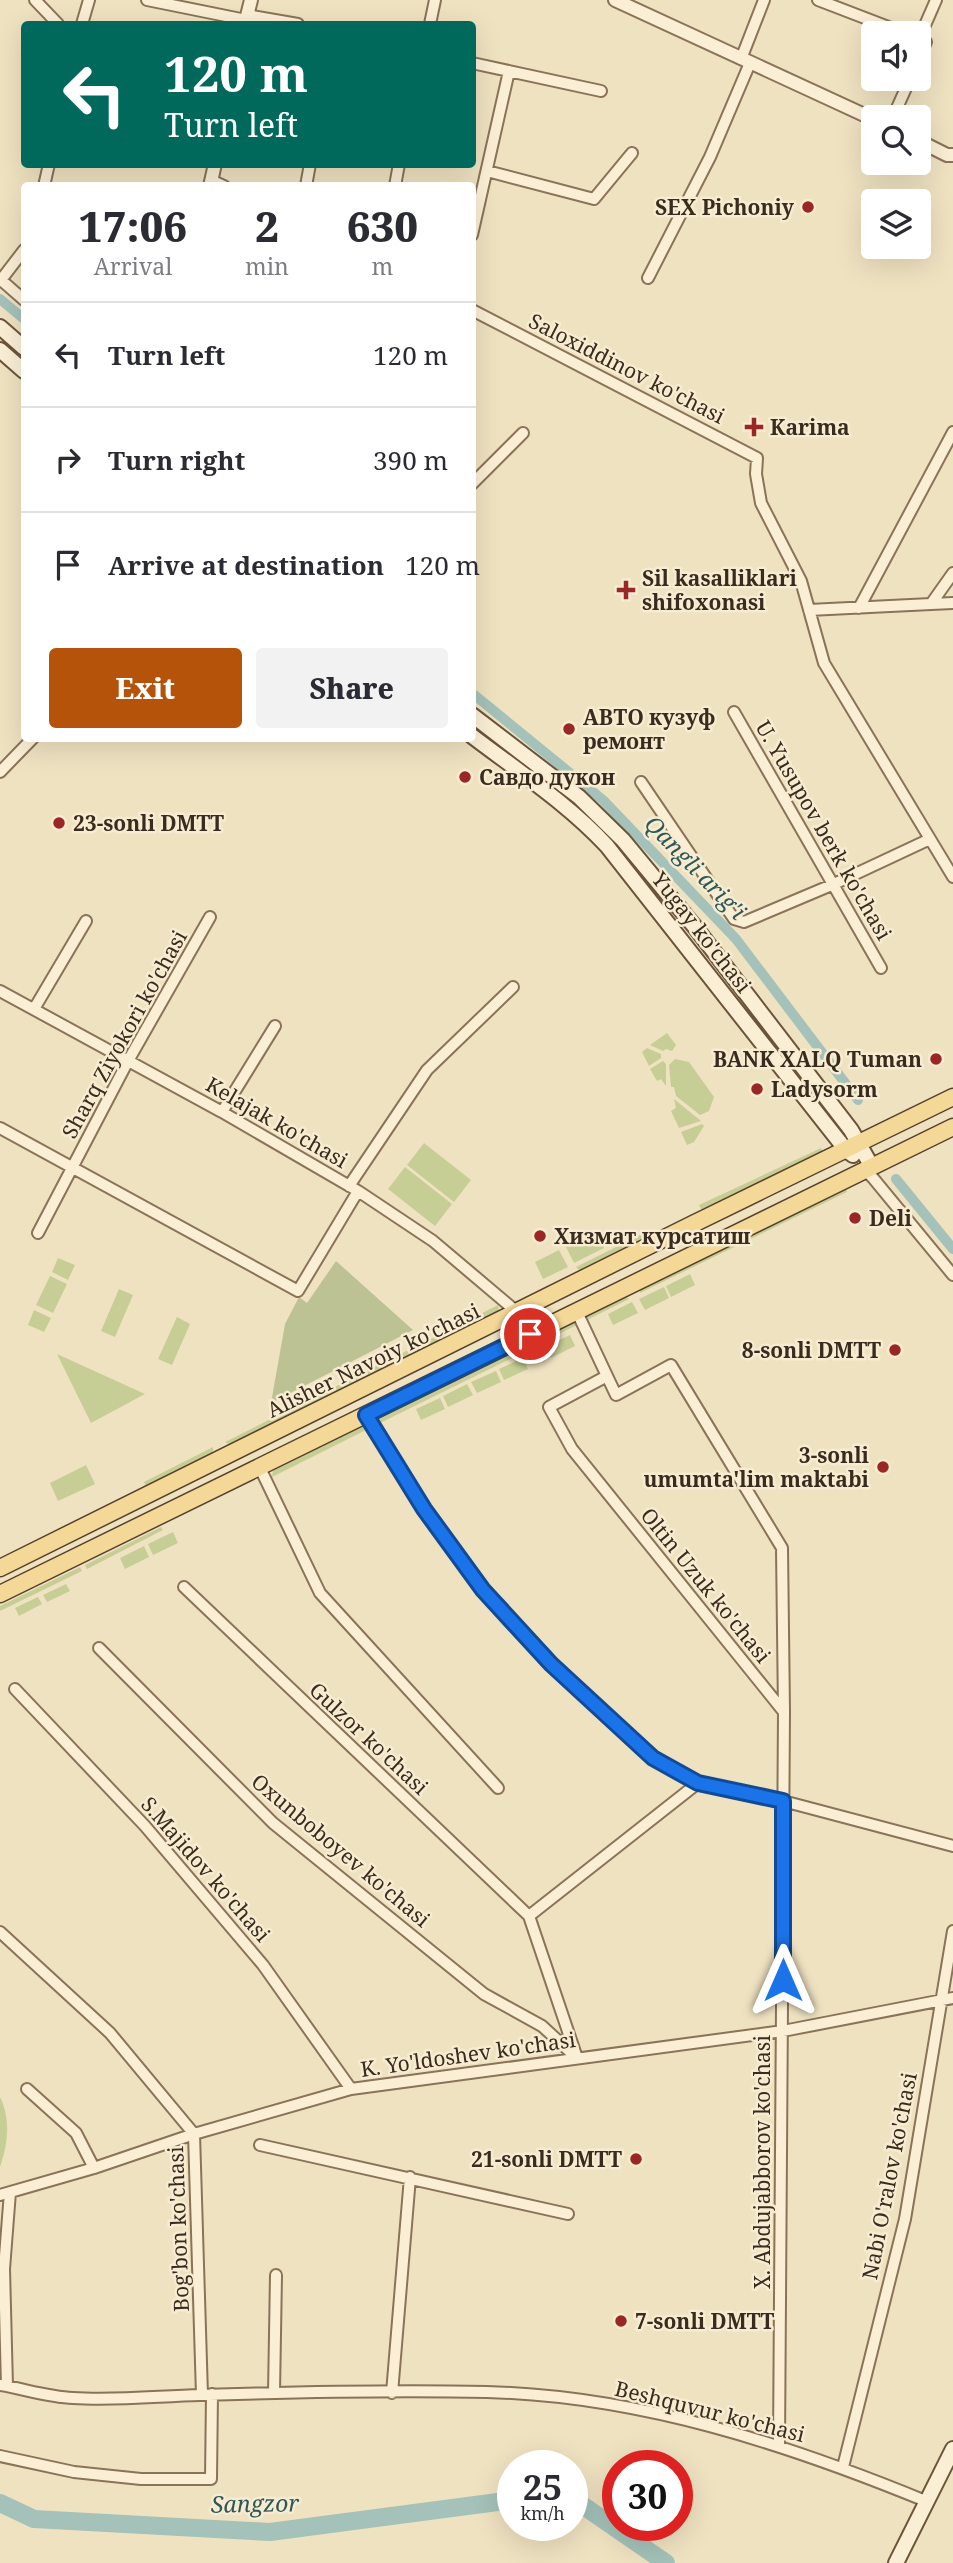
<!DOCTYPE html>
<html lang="en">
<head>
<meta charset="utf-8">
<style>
	body { margin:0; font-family:"Noto Serif",serif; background:#f2f2f3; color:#2b2b33; height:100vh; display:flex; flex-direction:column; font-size:26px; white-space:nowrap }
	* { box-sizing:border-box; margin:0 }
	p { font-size:23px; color:#7c7c81 }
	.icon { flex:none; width:38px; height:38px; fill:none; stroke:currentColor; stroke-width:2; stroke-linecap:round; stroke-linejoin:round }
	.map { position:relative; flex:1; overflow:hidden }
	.details { position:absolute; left:21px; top:182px; width:455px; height:560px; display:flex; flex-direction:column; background:#fff; border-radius:7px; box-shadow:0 7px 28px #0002 }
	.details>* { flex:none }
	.hud { position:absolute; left:21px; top:21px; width:455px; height:147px; border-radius:7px; box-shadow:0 7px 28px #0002; background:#00695c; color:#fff; overflow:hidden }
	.tools { position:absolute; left:861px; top:21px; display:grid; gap:14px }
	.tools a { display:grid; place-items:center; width:70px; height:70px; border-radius:7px; background:#fff; box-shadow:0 7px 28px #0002; font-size:35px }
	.speed { position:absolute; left:497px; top:2450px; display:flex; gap:14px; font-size:35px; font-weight:700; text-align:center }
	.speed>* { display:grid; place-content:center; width:91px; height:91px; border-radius:50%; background:#fff; box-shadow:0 7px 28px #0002; line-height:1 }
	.speed small { font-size:18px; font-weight:400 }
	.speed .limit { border:10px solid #d22; background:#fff; color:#111 }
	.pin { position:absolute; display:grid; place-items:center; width:60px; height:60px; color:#fff; margin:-30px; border:4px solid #fff; border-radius:50%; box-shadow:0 2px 7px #0007 }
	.me { position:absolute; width:77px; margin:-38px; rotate:0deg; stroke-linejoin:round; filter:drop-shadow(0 0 5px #0008) }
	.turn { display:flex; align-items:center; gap:24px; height:147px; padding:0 28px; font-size:32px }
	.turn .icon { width:91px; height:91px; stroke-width:2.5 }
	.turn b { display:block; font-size:49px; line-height:60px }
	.eta { display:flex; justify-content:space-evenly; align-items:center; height:119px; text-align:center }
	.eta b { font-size:42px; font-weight:800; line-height:49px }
	.action { display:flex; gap:14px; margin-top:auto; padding:14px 28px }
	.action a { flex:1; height:80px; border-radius:7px; background:#b45309; color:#fff; font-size:28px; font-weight:800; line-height:80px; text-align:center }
	.action a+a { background:#f2f2f3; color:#2b2b33 }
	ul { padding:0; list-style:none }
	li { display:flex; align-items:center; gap:21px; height:105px; padding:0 28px; border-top:2px solid #e1e1e2 }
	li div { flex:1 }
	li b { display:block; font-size:26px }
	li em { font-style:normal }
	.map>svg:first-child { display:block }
	.green { fill:#c7ce95 }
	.cemetery { fill:#bdc295 }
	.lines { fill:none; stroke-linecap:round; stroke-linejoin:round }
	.canal { stroke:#a4c2b9; stroke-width:10 }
	.river { stroke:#a4c2b9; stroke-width:18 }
	.minor-casing { stroke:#8a7358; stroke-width:14 }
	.tertiary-casing { stroke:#8a7358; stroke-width:16 }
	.secondary-casing { stroke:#6c543b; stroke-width:18 }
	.primary-casing { stroke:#57412d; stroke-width:19 }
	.minor { stroke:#faefd5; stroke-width:10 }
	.tertiary { stroke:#faefd5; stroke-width:12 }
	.secondary { stroke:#faefd5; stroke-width:14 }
	.primary { stroke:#f4d898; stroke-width:16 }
	.route-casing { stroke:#114b97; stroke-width:18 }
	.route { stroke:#1a73e8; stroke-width:12 }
	.poi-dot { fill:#9b2626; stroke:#f7ecd1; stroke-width:2.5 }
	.labels { text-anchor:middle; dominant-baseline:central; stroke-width:5; stroke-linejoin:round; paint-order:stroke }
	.poi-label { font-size:21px; font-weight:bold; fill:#392b1d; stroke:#f7ecd1; text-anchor:start }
	.street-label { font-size:21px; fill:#392b1d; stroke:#f7ecd1 }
	.water-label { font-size:23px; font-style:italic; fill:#2c5957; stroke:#f7ecd1 }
</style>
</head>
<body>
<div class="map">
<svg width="953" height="2563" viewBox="0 0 953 2563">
	<rect width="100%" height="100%" fill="#efe2c1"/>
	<!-- green -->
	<path class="green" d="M667,1033L676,1045L672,1051L666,1049L663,1051L650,1045Z
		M647,1048L661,1054V1058L649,1066L642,1052Z
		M675,1059L689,1062L714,1097L709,1111L700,1115L676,1096L674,1087H671L669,1065Z
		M663,1061L666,1064V1086L661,1079L657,1081L650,1069Z
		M674,1099L701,1121L679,1128L671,1111L676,1108Z
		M702,1124L704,1126L694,1142L687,1145L681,1132Z
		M424,1143L471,1180L454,1202L407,1165Z
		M821,1148L823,1152L704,1210L701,1209L699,1205Z
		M405,1167L452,1204L435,1226L388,1189Z
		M845,1187L847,1192L640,1293V1289Z
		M650,1230V1235L580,1271L576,1267Z
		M597,1232L604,1248L574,1263L566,1247Z
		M559,1250L568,1267L543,1279L535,1262Z
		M58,1258L75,1265L68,1280L52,1272Z
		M690,1274L695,1285L671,1297L666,1286Z
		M50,1276L67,1284L53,1313L36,1305Z
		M664,1287L669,1298L645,1310L639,1299Z
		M119,1289L133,1295L115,1337L101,1331Z
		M625,1296L629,1299L583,1322V1317Z
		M632,1302L638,1313L613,1325L608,1314Z
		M498,1305L499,1311L230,1445L225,1442Z
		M34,1310L51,1318L44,1332L28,1325Z
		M177,1317L190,1324L172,1365L158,1359Z
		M574,1320L577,1325L536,1345L537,1339Z
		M570,1335L575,1346L551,1358L545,1347Z
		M516,1349L526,1351L376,1425L373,1420Z
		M57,1354L145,1394L91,1423Z
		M523,1358L528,1369L504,1380L499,1369Z
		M496,1371L501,1382L477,1393L471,1382Z
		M467,1384L473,1395L448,1407L443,1396Z
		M440,1398L445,1409L421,1420L416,1409Z
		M367,1423L370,1428L272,1477L273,1470Z
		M213,1447V1453L146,1486L144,1482Z
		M86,1465L95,1484L58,1501L50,1483Z
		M161,1527L163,1530L87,1569L85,1565Z
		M173,1532L178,1543L153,1555L148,1544Z
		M144,1546L149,1557L125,1569L120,1558Z
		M80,1567L82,1571L0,1611V1606Z
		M66,1584L70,1591L47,1602L43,1595Z
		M38,1597L42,1604L19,1616L15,1608Z
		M0,2097C11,2119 8,2144 0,2167Z"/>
	<!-- cemetery -->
	<path class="cemetery" d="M336,1261L413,1330L271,1403L285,1324L299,1297L307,1303Z"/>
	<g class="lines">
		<!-- canal -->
		<path class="canal" d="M0,299L24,319
			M472,693L603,800L736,939L858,1100
			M896,1179L953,1249"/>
		<!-- river -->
		<path class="river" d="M572,2498L666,2563
			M0,2503L34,2519L270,2532L513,2500"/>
		<!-- minor casing -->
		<g class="minor-casing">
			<path id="minor" d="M35,0L58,24
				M147,0L246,20
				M818,0L904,33
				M247,15L298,24
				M82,24L89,0
				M430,24L435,0
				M919,58L926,42L919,39L936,0
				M741,59L764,0
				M472,63L601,91
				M893,117L910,79
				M487,171L594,199L632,153
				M211,180L224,186
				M44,186L49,164
				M306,186L310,164
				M395,186L399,164
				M472,235L509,71
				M648,278L710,157L750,63
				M0,279L24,300
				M1,280L24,250
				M472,310L757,458L756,474L761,503L801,581L824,663L953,877
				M472,484L523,433
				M931,604L953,603
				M859,608L953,432
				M809,610L931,604L953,573
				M734,712L881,968
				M0,772L33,738
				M641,782L734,919L744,922L834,884L930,839
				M0,991L222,1112L358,1191L433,1241L517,1312
				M34,1009L86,921
				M222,1112L275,1026
				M0,1128L298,1291L358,1191
				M865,1170L873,1178L953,1275
				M349,1186L427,1070L513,987
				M38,1233L128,1061L210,917
				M576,1310L607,1376L549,1407L572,1449L784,1712
				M607,1376L616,1395L671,1365L782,1548L784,1712L779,2445
				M366,1415L424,1509L483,1589L551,1664L653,1758L698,1783L783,1801L953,1846
				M260,1468L320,1593L498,1788
				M184,1587L529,1916L576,2055
				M99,1648L273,1823L484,1994L542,2026L577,2058
				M15,1689L145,1826L263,1965L351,2089
				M529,1916L698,1783
				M0,1932L110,2033L194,2134L202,2395
				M27,2089L76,2133L94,2168
				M260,2145L568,2214
				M0,2195L94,2168L194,2134L351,2089L783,2031L953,1998
				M0,2385C24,2389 49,2397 73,2398C115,2401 159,2396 200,2395C296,2392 392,2390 487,2392C640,2396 787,2444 928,2502
				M7,2386L4,2269L10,2192
				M274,2393L276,2275
				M392,2393L410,2177
				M0,2456L74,2472L141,2479H211L212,2394
				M843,2467L905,2219L953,1931"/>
		</g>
		<!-- tertiary casing -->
		<g class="tertiary-casing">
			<path id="tertiary" d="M615,0L873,119
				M245,24L251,0
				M919,141L947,155H953
				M210,186L215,164"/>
		</g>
		<!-- secondary casing -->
		<g class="secondary-casing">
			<path id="secondary" d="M0,327L24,348
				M0,350L24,371
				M472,715L579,797L623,840L695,927L851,1130L872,1167
				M472,736C518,771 568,804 607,846L846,1150L853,1155
				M896,2563L953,2449"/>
		</g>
		<!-- primary casing -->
		<g class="primary-casing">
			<path id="primary" d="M0,1568L693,1224L953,1097
				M0,1594L953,1127"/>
		</g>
		<!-- minor -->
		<use href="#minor" class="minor"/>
		<!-- tertiary -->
		<use href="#tertiary" class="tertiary"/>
		<!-- secondary -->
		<use href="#secondary" class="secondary"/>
		<!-- primary -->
		<use href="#primary" class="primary"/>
	</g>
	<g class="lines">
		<!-- route casing -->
		<g class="route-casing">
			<path id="route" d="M530,1334L366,1415L424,1509L483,1590L551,1664L653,1758L698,1783L783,1801V1980"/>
		</g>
		<!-- route -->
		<use href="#route" class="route"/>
	</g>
	<!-- markers -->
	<g class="poi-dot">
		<circle cx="808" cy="207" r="7"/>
		<path d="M750.5 416.5h7v7h7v7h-7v7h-7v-7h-7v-7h7z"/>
		<path d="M622.5 579.5h7v7h7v7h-7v7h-7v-7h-7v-7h7z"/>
		<circle cx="569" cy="729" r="7"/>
		<circle cx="465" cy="777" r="7"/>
		<circle cx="59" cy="823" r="7"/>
		<circle cx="936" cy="1059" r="7"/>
		<circle cx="757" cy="1089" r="7"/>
		<circle cx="855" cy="1218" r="7"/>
		<circle cx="540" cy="1236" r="7"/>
		<circle cx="895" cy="1350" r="7"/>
		<circle cx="883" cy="1467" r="7"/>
		<circle cx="636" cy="2159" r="7"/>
		<circle cx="621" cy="2321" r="7"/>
	</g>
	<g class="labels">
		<!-- poi labels -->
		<g class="poi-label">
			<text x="794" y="207" text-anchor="end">SEX Pichoniy</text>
			<text x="770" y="427">Karima</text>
			<text x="642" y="578">Sil kasalliklari<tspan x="642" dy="24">shifoxonasi</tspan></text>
			<text x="583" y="717">АВТО кузуф<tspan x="583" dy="24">ремонт</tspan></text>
			<text x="479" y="777">Cавдо дукон</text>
			<text x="73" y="823">23-sonli DMTT</text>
			<text x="922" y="1059" text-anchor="end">BANK XALQ Tuman</text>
			<text x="771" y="1089">Ladysorm</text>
			<text x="869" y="1218">Deli</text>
			<text x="554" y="1236">Хизмат курсатиш</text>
			<text x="881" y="1350" text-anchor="end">8-sonli DMTT</text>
			<text x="869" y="1455" text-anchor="end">3-sonli<tspan x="869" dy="24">umumta'lim maktabi</tspan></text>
			<text x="622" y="2159" text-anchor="end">21-sonli DMTT</text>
			<text x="635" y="2321">7-sonli DMTT</text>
		</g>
		<!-- street labels -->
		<g class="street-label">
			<text transform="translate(627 368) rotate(27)">Saloxiddinov ko'chasi</text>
			<text transform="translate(824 830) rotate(60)">U. Yusupov berk ko'chasi</text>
			<text transform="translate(702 932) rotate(52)">Yugay ko'chasi</text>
			<text transform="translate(124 1034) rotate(-61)">Sharq Ziyokori ko'chasi</text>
			<text transform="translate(277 1122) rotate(30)">Kelajak ko'chasi</text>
			<text transform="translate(373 1360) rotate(-26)">Alisher Navoiy ko'chasi</text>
			<text transform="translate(706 1585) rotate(51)">Oltin Uzuk ko'chasi</text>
			<text transform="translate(369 1738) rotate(43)">Gulzor ko'chasi</text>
			<text transform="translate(341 1850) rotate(40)">Oxunboboyev ko'chasi</text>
			<text transform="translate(206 1869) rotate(49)">S.Majidov ko'chasi</text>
			<text transform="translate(468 2054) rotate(-8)">K. Yo'ldoshev ko'chasi</text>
			<text transform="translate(762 2162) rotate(-90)">X. Abdujabborov ko'chasi</text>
			<text transform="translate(889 2176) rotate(-79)">Nabi O'ralov ko'chasi</text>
			<text transform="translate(178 2229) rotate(-92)">Bog'bon ko'chasi</text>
			<text transform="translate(710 2411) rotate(14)">Beshquvur ko'chasi</text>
		</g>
		<!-- water labels -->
		<g class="water-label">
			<text transform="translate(696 867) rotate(46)">Qangli arig'i</text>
			<text transform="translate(255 2503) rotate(-1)">Sangzor</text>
		</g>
	</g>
</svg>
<div class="tools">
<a><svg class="icon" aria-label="sound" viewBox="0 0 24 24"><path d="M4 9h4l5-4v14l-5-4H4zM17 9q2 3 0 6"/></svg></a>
<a><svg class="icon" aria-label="search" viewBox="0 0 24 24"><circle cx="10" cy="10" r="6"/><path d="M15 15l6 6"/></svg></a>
<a><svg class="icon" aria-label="layers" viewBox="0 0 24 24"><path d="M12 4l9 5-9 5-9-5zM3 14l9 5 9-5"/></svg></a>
</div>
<div class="speed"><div>25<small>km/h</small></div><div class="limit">30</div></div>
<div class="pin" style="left:530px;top:1334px;background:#d93025"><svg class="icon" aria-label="arrive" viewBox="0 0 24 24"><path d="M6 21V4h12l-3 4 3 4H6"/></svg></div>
<svg class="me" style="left:783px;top:1980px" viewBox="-20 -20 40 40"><path d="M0-17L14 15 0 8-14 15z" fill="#1a73e8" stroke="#fff" stroke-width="4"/></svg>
<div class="hud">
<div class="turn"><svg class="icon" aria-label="left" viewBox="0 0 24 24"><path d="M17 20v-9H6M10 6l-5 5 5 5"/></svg><div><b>120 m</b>Turn left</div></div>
</div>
<section class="details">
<div class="eta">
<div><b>17:06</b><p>Arrival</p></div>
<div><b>2</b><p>min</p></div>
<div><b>630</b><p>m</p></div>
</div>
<ul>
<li><svg class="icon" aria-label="left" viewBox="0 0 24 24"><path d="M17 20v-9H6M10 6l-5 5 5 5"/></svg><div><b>Turn left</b></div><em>120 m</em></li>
<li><svg class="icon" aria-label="right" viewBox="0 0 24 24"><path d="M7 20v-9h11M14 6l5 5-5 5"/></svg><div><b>Turn right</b></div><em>390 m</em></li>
<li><svg class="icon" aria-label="arrive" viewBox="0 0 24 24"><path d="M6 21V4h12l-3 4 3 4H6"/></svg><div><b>Arrive at destination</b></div><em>120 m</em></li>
</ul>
<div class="action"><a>Exit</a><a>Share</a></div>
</section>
</div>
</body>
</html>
